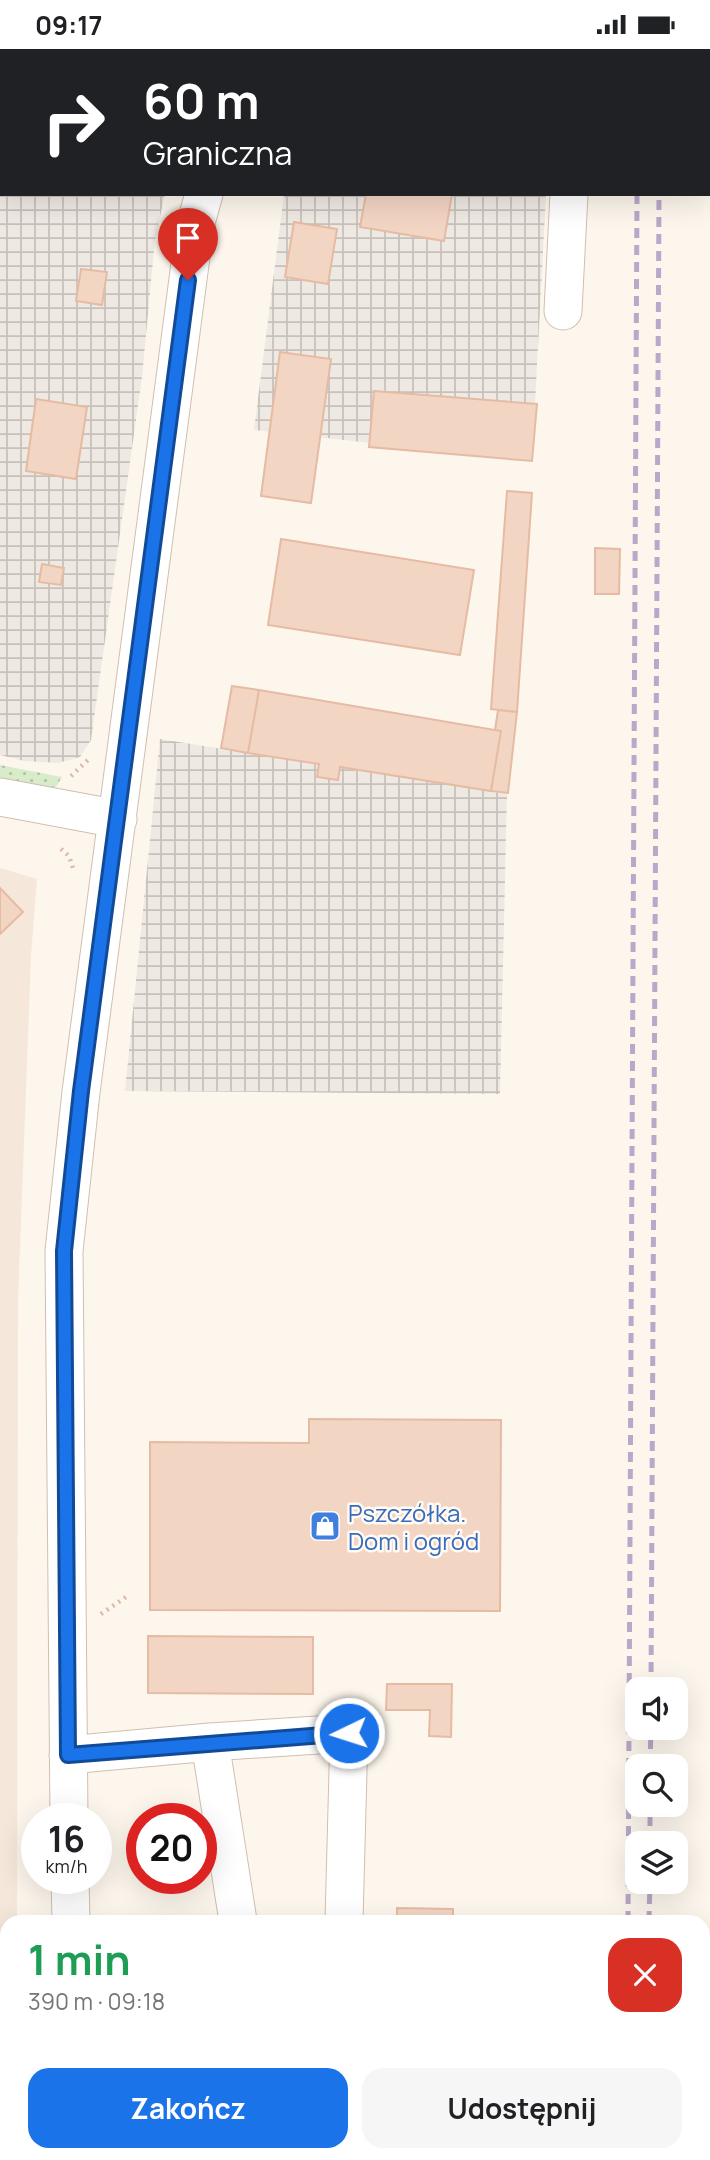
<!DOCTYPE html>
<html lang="pl">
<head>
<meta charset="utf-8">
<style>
	body { margin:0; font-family:Manrope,sans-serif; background:#f6f6f6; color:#202124; height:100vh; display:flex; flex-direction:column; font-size:26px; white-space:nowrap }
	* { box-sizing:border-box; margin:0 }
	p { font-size:23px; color:#757577 }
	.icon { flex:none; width:38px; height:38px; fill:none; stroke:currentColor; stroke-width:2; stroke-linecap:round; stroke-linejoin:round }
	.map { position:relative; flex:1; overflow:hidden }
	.drawer { position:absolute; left:0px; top:1866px; width:710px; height:247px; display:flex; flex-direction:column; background:#fff; border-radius:21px 21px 0 0; box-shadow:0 7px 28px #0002 }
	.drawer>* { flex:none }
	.banner { position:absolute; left:0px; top:0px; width:710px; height:147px; box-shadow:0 7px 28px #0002; background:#202124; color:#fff; overflow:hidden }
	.controls { position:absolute; left:625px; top:1628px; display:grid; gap:14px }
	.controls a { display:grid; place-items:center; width:63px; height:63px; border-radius:14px; background:#fff; box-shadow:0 7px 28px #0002; font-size:35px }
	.speed { position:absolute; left:21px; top:1754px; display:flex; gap:14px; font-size:35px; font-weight:700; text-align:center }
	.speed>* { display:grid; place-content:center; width:91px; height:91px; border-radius:50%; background:#fff; box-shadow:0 7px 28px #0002; line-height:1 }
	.speed small { font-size:18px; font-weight:400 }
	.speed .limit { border:10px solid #d22; background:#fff; color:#111 }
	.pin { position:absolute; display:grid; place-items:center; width:60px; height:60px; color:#fff; margin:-72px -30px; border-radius:50% 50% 50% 0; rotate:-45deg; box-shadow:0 0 7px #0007 }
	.pin .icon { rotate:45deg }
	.me { position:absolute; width:77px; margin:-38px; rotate:266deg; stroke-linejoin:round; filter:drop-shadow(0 0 5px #0008) }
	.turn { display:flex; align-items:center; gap:24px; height:147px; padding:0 28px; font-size:32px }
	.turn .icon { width:91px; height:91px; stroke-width:2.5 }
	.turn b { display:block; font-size:49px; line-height:60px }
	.round { display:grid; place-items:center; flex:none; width:74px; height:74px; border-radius:21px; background:#f6f6f6 }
	.summary { display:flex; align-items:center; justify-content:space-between; height:119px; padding:0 28px }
	h1 { font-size:42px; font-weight:700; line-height:52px; color:#1e9e55 }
	.action { display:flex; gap:14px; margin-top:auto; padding:14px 28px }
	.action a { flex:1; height:80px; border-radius:21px; background:#1a73e8; color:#fff; font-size:28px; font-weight:700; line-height:80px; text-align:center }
	.action a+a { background:#f6f6f6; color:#202124 }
	.status { display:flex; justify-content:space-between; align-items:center; height:49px; padding:0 35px; background:#fff; direction:ltr }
	.status svg { height:19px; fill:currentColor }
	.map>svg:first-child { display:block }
	.residential { fill:#f5e8da }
	.industrial { fill:url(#industrial-grid) }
	.grass { fill:url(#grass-dots) }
	.building { fill:#f3d5c3; stroke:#e6bba3; stroke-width:2 }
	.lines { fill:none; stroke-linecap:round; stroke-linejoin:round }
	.minor-casing { stroke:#d1beb0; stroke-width:39 }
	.path { stroke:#d9b8a5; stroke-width:4.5; stroke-dasharray:2 5; stroke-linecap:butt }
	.minor { stroke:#fff; stroke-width:37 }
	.rail { stroke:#b9a8c9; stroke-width:5; stroke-dasharray:10 7; stroke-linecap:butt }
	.route-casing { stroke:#114b97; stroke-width:18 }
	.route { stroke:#1a73e8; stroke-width:12 }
	.labels { text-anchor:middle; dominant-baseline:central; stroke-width:5; stroke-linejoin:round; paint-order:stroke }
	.shop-label { font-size:24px; fill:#366cbe; stroke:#fffaf3; text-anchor:start }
</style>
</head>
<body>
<div class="status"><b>09:17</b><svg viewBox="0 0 49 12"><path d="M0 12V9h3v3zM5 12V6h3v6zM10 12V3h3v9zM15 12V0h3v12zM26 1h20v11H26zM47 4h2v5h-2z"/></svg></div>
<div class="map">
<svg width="710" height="2111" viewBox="0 0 710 2111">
	<defs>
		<pattern id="industrial-grid" width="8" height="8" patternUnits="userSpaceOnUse" patternTransform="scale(1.75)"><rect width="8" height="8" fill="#efe9e4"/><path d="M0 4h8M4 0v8" fill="none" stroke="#c7c0bb"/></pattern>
		<pattern id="grass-dots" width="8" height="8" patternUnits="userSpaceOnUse" patternTransform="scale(1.75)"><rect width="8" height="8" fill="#d8ecc9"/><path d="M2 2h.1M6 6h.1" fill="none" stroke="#b4c2a5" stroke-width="1.8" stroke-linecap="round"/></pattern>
	</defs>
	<rect width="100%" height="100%" fill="#fdf6ec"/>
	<!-- residential -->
	<path class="residential" d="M0,819L37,830L31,907L18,1253L17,1872H7V2105H45L47,2111H0Z"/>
	<!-- industrial -->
	<path class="industrial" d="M0,0H210L2,2V145H165L155,191L142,328L91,691L80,708L58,714L24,712L0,706Z
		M284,145H546L532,412L254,381Z
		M160,690L507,745L500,1045L125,1042Z
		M134,2105H257L258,2111H135Z"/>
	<!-- grass -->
	<path class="grass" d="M0,716L62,728L56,738L43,739L0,731Z
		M257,2105H495L493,2111H258Z"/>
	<!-- building -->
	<path class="building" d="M0,0L17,2H2L0,72Z
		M363,0H478L363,2Z
		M366,145H452L444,192L360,178Z
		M294,173L337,180L328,235L285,228Z
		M81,220L107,223L102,256L76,252Z
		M280,303L331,310L311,454L261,447Z
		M374,342L537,355L532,412L369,398Z
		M36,350L87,358L76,430L26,422Z
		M507,442L532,444L517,663L491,660Z
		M281,490L474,521L460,606L268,576Z
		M595,499L620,500L619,545H595Z
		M42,515L64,519L61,536L39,533Z
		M232,637L259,641L248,704L221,699Z
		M259,641L501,682L491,742L340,718L338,731L317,728L319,715L248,704Z
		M498,661L517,663L508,744L491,742L501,682L495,681Z
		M0,839L23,863L0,885Z
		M309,1370L501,1371L500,1562L150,1561V1393L309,1394Z
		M148,1587L313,1588V1645L148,1644Z
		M387,1635H452L451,1688L429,1687L430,1661H386Z
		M397,1859L453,1860V1872H397Z"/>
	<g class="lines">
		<!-- minor casing -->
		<g class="minor-casing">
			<path id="minor" d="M573,0V2
				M251,2V0
				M563,262L569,145
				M0,748L118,770
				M210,1693L238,1872
				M68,1706L210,1693L349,1684L344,1872
				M69,1769L64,1202L81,1043L195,177L204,145
				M70,1829L71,1872
				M0,2079L7,2085
				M86,2105L87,2111"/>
		</g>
		<!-- path -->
		<path class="path" d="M71,727L90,709
			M61,800L69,807L74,822
			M101,1565L126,1548"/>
		<!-- minor -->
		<use href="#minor" class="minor"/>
		<!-- rail -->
		<path class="rail" d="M638,2V0
			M660,2V0
			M651,1640L659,145
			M650,1717L651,1678
			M650,1794V1755
			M628,1872L637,145
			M649,1872L650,1832
			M627,2111V2105
			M648,2111V2105"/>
	</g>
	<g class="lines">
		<!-- route casing -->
		<g class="route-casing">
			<path id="route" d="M188,231L81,1042L64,1202L68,1706L349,1684"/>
		</g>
		<!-- route -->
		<use href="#route" class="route"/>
	</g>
	<!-- icons -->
	<defs>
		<g id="shop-square" transform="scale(1.575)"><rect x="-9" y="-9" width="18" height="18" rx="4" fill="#3f7fe0" stroke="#fffaf3"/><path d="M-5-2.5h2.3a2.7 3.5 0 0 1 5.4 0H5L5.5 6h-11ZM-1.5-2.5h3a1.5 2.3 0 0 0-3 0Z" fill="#fff"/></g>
	</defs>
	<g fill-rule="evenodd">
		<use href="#shop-square" x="325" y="1477"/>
	</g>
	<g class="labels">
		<!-- shop labels -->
		<g class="shop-label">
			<text x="348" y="1463">Pszczółka.<tspan x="348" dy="28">Dom i ogród</tspan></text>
		</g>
	</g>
</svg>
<div class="controls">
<a><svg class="icon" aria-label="sound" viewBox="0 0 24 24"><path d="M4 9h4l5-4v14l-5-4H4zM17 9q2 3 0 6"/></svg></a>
<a><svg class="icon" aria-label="search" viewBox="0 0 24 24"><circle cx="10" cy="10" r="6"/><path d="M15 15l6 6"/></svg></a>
<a><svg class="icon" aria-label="layers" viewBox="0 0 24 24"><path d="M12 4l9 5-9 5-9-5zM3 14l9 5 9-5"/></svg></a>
</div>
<div class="speed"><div>16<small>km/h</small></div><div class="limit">20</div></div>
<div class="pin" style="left:188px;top:231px;background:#d93025"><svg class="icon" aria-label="arrive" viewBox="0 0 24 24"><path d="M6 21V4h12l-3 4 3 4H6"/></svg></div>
<svg class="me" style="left:349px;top:1684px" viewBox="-20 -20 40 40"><circle r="17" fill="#1a73e8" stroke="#fff" stroke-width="3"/><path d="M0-11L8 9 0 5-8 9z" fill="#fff"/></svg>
<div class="banner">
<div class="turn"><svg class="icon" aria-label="right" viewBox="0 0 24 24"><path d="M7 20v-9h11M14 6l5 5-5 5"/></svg><div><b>60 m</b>Graniczna</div></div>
</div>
<section class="drawer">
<div class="summary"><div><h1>1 min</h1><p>390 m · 09:18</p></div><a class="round" style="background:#d93025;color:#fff"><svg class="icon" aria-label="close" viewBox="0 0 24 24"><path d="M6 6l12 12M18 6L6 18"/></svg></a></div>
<div class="action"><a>Zakończ</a><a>Udostępnij</a></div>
</section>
</div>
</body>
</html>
